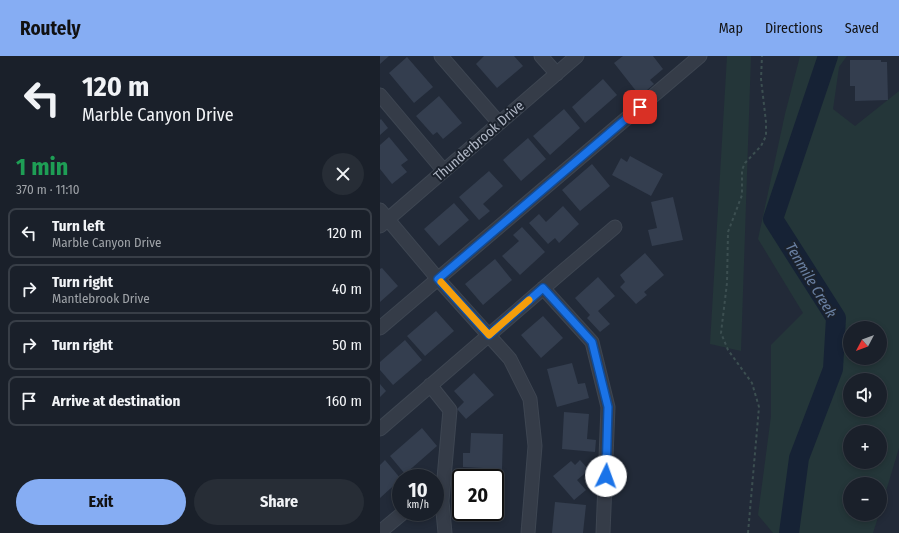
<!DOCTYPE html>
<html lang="en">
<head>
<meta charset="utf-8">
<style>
	body { margin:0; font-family:"Fira Sans Condensed",sans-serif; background:#272d36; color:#f1f3f6; height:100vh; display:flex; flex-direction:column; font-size:15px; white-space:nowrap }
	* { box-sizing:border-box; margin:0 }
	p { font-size:13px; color:#9fa3a8 }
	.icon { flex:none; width:22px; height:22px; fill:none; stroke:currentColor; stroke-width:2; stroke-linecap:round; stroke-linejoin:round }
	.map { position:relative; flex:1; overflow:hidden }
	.side { display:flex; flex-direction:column; background:#1a202a; width:380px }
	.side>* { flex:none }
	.top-card { background:#1a202a; color:#f1f3f6; overflow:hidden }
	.needle { width:26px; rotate:229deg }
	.tools { position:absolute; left:463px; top:265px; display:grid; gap:8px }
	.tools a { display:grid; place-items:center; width:44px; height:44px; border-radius:50%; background:#1a202a; box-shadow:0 2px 6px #0003,0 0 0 1px #383e47; font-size:20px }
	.speed { position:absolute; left:12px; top:413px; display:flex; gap:8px; font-size:20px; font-weight:700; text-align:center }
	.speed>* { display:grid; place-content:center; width:52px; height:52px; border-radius:50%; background:#1a202a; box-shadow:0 2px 6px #0003,0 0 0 1px #383e47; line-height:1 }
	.speed small { font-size:10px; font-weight:400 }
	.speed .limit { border:2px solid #111; border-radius:6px; background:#fff; color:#111 }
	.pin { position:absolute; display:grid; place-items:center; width:34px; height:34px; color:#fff; margin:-17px; border-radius:8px; box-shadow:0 2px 6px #0006 }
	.me { position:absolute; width:44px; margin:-22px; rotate:3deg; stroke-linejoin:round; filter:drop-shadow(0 0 3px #0008) }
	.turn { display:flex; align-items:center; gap:14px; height:84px; padding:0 16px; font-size:18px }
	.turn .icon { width:52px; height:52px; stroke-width:2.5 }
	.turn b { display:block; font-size:28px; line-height:34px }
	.round { display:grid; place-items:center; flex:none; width:42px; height:42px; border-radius:21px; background:#272d36 }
	.overview { display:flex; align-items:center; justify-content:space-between; height:68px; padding:0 16px }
	h1 { font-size:24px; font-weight:700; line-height:30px; color:#1e9e55 }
	.button { display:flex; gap:8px; margin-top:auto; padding:8px 16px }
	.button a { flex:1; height:46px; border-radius:24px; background:#86adf3; color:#111; font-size:16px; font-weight:700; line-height:46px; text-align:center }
	.button a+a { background:#272d36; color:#f1f3f6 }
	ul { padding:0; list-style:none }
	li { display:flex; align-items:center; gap:12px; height:50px; margin:0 8px 6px; padding:0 8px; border:2px solid #383e47; border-radius:8px }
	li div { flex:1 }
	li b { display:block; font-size:15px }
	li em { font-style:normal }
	header { display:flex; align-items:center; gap:24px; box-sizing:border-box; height:56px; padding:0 20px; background:#86adf3; color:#111 }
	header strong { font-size:19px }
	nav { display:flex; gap:22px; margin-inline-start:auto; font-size:14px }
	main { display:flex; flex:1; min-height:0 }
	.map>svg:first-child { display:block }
	.green { fill:#243639; fill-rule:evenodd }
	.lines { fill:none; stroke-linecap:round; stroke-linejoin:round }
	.river { stroke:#162235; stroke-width:20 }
	.building { fill:#343e4f }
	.minor-casing { stroke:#3e4652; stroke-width:15 }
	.path { stroke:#3c4f51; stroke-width:2; stroke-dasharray:3 3; stroke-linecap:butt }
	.minor { stroke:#353c48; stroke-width:13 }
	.route-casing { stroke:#114b97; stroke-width:10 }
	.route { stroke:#1a73e8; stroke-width:7 }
	.slow { stroke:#f59e0b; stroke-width:7 }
	.labels { text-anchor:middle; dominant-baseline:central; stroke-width:4; stroke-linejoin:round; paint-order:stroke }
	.street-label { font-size:14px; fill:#b0b7c5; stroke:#1b222d }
	.water-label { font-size:15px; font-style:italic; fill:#6a80a2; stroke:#1b222d }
</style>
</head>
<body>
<header>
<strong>Routely</strong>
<nav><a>Map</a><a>Directions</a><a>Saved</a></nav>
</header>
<main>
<section class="side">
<div class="top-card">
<div class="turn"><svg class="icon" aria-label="left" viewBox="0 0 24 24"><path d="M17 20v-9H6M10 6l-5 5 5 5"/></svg><div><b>120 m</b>Marble Canyon Drive</div></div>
</div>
<div class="overview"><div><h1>1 min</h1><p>370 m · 11:10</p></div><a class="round"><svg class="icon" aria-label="close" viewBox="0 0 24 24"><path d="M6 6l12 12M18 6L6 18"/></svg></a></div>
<ul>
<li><svg class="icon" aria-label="left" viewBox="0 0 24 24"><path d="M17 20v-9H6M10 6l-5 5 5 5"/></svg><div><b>Turn left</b><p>Marble Canyon Drive</p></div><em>120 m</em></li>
<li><svg class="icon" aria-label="right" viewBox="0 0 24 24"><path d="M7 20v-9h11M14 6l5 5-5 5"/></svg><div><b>Turn right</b><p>Mantlebrook Drive</p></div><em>40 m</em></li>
<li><svg class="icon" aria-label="right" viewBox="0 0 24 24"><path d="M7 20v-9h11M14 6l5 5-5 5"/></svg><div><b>Turn right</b></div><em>50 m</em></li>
<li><svg class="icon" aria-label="arrive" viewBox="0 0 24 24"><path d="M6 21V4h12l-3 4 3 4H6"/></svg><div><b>Arrive at destination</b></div><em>160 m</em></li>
</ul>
<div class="button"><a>Exit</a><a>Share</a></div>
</section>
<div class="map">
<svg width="519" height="477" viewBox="0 0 519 477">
	<rect width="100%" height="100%" fill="#222a38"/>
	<!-- green -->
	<path class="green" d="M347,0H371L361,295L330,288Z
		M420,0H467L459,11L453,53L475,70L519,35V392L500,455V428H470V458H499L493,477H393L378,459L391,360V289L423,257L378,183L405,58ZM470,272H500V302H470ZM470,324H500V354H470ZM470,376H500V406H470Z"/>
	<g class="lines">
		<!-- river -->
		<path class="river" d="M409,477L419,402L453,313L456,262L393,163L448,0"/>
	</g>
	<!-- building -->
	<path class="building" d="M0,0H9L0,8Z
		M104,0H134L143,10L117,32L96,8Z
		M243,0H273L283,13L270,24L274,28L260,40L234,7Z
		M27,1L53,31L34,47L9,17Z
		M470,4H501V6H507L508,44L475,45V30H470Z
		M223,23L237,39L205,67L192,51Z
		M59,40L82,67L63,83L57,76L53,79L36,60Z
		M184,53L200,72L170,99L153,80Z
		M1,63L8,72L0,79V64Z
		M9,81L28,104L21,109L27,116L12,128L0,113V89Z
		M148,82L166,103L141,125L123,104Z
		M250,100L283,118L271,140L232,119L241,102L247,106Z
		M212,108L230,130L200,155L182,134Z
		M109,115L123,130L103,148L110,155L99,164L79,141Z
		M293,141L303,184L272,190L268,174L277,172L271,146Z
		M74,147L89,164L59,190L44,173Z
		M183,150L199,168L179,187L175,182L168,188L149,167L159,158L166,166Z
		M142,171L165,196L140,219L122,200L139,185L133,179Z
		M265,197L284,219L264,236L267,239L256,248L240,231L245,226L240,219Z
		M115,203L132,224L103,249L85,228Z
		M2,212L18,230L0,246V213Z
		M218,221L235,240L218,255L230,268L220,276L207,262L210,259L195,242Z
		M56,255L74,275L45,300L27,280Z
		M163,260L183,282L161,302L141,279Z
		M25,284L42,304L13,329L0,314V306Z
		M192,307L198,328L205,327L209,342L177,351L167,313Z
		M94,317L114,339L86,363L77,353L84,346L74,335Z
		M0,328L6,335L0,341Z
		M184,356L209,358L207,383L216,384L215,396L182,393Z
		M42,372L57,390L25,418L10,400Z
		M91,377L123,378L122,413L83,411V397H90Z
		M5,404L21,423L0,442V409Z
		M200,404L209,414L197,424L206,434L194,444L173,420L191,405L195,409Z
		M115,428H121V463L82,462L83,456H115Z
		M175,446L206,449L203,477H172Z"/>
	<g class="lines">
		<!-- minor casing -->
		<g class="minor-casing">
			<path id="minor" d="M61,0L119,67
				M161,0L177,18
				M0,39L64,115
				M0,154L58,223L130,303L150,343L155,390L148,477
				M0,170L197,0
				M163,232L212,286L228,351L223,477
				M0,272L320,0
				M50,329L70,354L62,445L65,477
				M0,373L182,216L235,171
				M0,476L24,456"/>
		</g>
		<!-- path -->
		<path class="path" d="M368,477L379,351L372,327L348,294L341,277L347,227L348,176L362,139V114L365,107L381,90L386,80V66L381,23L382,0"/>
		<!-- minor -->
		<use href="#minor" class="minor"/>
	</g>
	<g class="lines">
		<!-- route casing -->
		<g class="route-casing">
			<path id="route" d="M226,420L228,351L212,286L163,232L109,279L58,223L260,51"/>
		</g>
		<!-- route -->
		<use href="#route" class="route"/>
		<!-- slow -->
		<path class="slow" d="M61,226L109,279L149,244"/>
	</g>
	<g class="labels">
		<!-- street labels -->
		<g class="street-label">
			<text transform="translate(99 85) rotate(-41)">Thunderbrook Drive</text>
		</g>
		<!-- water labels -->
		<g class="water-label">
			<text transform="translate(431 224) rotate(59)">Tenmile Creek</text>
		</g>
	</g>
</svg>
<div class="tools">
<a><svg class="needle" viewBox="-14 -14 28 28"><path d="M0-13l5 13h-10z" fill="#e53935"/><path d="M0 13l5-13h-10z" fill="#9fa3a8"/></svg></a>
<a><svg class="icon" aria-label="sound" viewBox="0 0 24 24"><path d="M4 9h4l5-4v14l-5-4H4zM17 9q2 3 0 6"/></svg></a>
<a>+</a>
<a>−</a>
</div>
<div class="speed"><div>10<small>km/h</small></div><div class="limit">20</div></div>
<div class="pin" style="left:260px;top:51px;background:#d93025"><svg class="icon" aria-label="arrive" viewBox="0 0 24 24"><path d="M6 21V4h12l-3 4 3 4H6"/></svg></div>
<svg class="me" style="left:226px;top:420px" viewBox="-20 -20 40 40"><circle r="19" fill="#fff"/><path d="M0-13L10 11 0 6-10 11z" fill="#1a73e8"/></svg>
</div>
</main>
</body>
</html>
